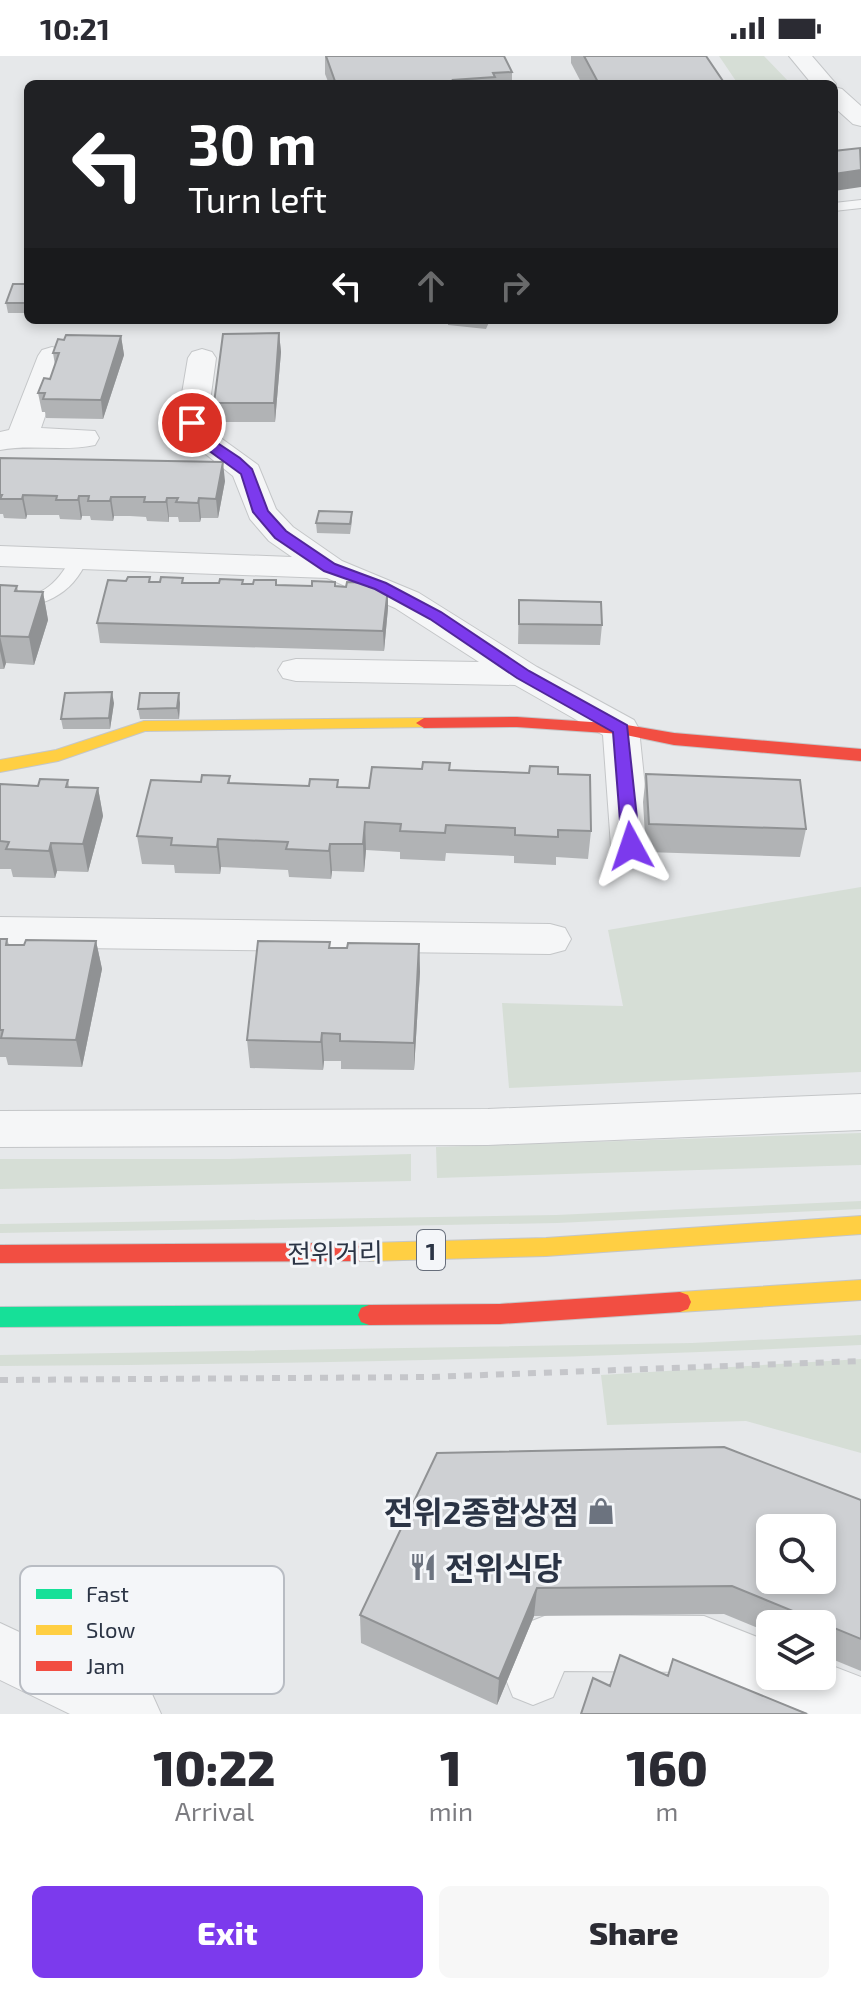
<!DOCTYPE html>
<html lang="en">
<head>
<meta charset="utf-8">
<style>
	body { margin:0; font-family:"Exo 2","Noto Sans KR",sans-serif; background:#f7f7f7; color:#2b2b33; height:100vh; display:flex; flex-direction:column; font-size:30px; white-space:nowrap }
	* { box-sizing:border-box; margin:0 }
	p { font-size:26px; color:#7c7c81 }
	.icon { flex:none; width:44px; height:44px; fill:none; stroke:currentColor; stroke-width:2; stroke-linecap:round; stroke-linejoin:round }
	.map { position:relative; height:1658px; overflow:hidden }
	.sheet { display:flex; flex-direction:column; background:#fff; flex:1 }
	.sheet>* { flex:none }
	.top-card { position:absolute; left:24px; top:24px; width:814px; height:244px; border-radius:12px; box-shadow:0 4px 12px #0003; background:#202124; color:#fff; overflow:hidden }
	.buttons { position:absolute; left:756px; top:1458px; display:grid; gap:16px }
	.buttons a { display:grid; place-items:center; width:80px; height:80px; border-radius:12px; background:#fff; box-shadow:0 4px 12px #0003; font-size:40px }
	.pin { position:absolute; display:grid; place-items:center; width:68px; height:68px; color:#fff; margin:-34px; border:4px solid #fff; border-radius:50%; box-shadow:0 2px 8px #0007 }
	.me { position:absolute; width:88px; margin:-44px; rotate:355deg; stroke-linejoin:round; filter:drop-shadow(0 0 6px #0008) }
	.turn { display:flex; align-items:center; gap:28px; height:168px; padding:0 32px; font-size:36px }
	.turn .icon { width:104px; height:104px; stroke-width:2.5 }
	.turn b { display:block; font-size:56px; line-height:68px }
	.lanes { display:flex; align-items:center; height:76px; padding:0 32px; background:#0003; justify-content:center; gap:40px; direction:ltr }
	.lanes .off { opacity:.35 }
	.eta { display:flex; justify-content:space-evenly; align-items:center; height:136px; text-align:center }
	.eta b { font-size:48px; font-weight:800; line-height:56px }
	.cta { display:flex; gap:16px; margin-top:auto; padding:16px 32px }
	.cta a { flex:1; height:92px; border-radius:12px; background:#7c3aed; color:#fff; font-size:32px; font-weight:800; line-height:92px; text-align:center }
	.cta a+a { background:#f7f7f7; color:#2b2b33 }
	.status { display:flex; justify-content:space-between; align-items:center; height:56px; padding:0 40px; background:#fff; direction:ltr }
	.status svg { height:22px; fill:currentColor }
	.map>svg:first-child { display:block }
	.green { fill:#d6ded6 }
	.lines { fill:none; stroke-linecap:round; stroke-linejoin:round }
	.lane-casing { stroke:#c4c6c8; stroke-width:2 }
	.street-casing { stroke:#c4c6c8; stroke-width:2 }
	.fast-casing { stroke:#c4c6c8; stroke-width:2 }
	.slow-casing { stroke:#c4c6c8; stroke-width:2 }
	.jam-casing { stroke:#c4c6c8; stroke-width:2 }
	.path { stroke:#c5c6ca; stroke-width:6; stroke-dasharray:8 8; stroke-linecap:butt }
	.lane { fill:#f5f6f7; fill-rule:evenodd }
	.street { fill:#f5f6f7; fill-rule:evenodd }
	.fast { fill:#16e098; fill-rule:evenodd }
	.slow { fill:#ffcf43; fill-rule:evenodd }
	.jam { fill:#f24e42; fill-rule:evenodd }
	.wall { fill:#b1b3b5 }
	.shaded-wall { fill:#909294 }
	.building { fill:#ced0d3; stroke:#909294; stroke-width:2; fill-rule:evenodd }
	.route { fill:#7c3aed; stroke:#51269a; stroke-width:2 }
	.labels { text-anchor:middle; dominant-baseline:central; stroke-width:6; stroke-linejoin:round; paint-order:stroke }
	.shield { fill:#f4f6f9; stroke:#676e7b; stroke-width:2 }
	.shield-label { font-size:24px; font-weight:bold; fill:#2b3445 }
	.street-label { font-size:26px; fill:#2b3445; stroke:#f4f6f9 }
	.near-poi-label { font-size:32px; font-weight:bold; fill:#2b3445; stroke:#f4f6f9; text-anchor:end }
	.key { fill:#f4f6f9; stroke:#b8bcc3; stroke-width:2 }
	.key-label { font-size:22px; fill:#2b3445 }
</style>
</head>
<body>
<div class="status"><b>10:21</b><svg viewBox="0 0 49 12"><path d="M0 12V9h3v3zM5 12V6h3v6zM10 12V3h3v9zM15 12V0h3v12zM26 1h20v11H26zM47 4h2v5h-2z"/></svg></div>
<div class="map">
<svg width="861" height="1658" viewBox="0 0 861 1658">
	<rect width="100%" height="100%" fill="#e6e8ea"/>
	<!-- green -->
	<path class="green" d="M719,0H764L791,28H738Z
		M861,831V1016L509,1032L502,947L623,950L608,874Z
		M861,1077V1109L437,1122L436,1091Z
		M411,1098V1125L0,1133V1103H229Z
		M861,1145V1153L557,1167L0,1177V1168L556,1159Z
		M861,1279V1289C574,1303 287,1308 0,1310V1299L692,1287Z
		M861,1303V1397L746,1365L607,1369L601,1319Z"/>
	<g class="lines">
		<!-- lane casing -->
		<g class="lane-casing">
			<path id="lane" d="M861,144V152L834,155V147Z
				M80,497L88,502C72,541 41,552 0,553V543C42,541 53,534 74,498Z"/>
		</g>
		<!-- street casing -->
		<g class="street-casing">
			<path id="street" d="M789,0H812L836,28H812Z
				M834,31L842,33L861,50V70L853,68L834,51Z
				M52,291L62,294L66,300L41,372L95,375L99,382L95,389C64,396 31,388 0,394V376L9,374L38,300L42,294Z
				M202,293L212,296L216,302L207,367L211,375L258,409L276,453L293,471L342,505L419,537L537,611L634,664L639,673L651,790L645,800L631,804L617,800L611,790L603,679L515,629L296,625L283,622L278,614L283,606L296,603L479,606L395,552L327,522L0,510V490L292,501L269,485L250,463L233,420L183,380L177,367L188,302L192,296Z
				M0,861L550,868L565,872L571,883L565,894L550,898L0,891Z
				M861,1038V1074L488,1089L0,1091V1055L488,1053Z
				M547,1559L704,1560L770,1586V1620H822V1606L861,1621V1658H809L704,1616L564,1615L553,1641L533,1649L513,1641L505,1621L527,1567Z
				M0,1567L152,1638L161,1658H70L0,1624Z"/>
		</g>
		<!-- fast casing -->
		<g class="fast-casing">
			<path id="fast" d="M369,1249L377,1252L380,1259L377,1266L369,1269L0,1271V1251Z"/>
		</g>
		<!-- slow casing -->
		<g class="slow-casing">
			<path id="slow" d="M424,662L432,667L430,671L145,675L58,705L0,716V704L56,694L144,665Z
				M861,1160V1178L546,1200L368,1205L360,1203L357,1196L360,1189L368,1187L546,1182Z
				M861,1224V1244L680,1256L672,1253L669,1246L672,1239L680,1236Z"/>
		</g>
		<!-- jam casing -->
		<g class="jam-casing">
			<path id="jam" d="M517,661L621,668L674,677L861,693V705L674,689L621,678L517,671L424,672L416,667L424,662Z
				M368,1187L376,1189L379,1196L376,1203L368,1205L0,1207V1189Z
				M680,1236L688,1239L691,1246L688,1253L680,1256L500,1268L369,1269L361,1266L358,1259L361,1252L369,1249L500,1248Z"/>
		</g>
		<!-- path -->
		<path class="path" d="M0,1324L430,1321L861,1305"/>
		<!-- lane -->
		<use href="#lane" class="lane"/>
		<!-- street -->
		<use href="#street" class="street"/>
		<!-- fast -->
		<use href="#fast" class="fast"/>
		<!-- slow -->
		<use href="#slow" class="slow"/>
		<!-- jam -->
		<use href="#jam" class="jam"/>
	</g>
	<!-- wall -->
	<path class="wall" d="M325,0H504L512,16V28H329L325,18Z
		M571,0H706L725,28H582L571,7Z
		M28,228V257H8L6,247Z
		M448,264H490L486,273L448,269Z
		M279,277L281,296L275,366H216L214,347Z
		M121,280L124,299L103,363L46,362L45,356H42L38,337L50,323L55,309L53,297Z
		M0,402L225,425L218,462H201L200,466H179L178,461H169V466L147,465L146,461L130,460H114L113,465L91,464L90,460H82L81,464L60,463L59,459H27L26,463L4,462L3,458H0Z
		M352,456V466L350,478L317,477L316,467Z
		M276,524L277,529L388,532V552L384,595L100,587L97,567L126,525L253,528Z
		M0,529L17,530L18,535L43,536L48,564L34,609L6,607L4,613H0Z
		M519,544L602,569L600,589L518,588Z
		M114,647L110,673H63L61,663Z
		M180,647L179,663H140L138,653Z
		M450,714L558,718L591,775L588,803L556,801V809L514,807V800L446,797L445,805L400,803V796L366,794L364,816L332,815L331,823L289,821L288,814L221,811L220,818L175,817L174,809L142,808L137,780L201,726L230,720V727L309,730L338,724V731L369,732Z
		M646,718L806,773L800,801L646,796L643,746Z
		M68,724L69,731L98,732L103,760L88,816L57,815L55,822L13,821L11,813H0V728L38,730Z
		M0,883H7L9,889L96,885L102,913L82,1011L8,1009L6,1001H0Z
		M330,886V892L419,888L420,916L414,1014L341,1013V1005H324L323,1014L250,1012L247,984Z
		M861,1444V1615L822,1599V1568H770V1577L724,1558L534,1560L497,1649L361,1587L360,1559Z"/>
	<!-- shaded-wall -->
	<path class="shaded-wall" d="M861,114V131L834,135V118Z
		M279,277L281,296L275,366L274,347Z
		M121,280L124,299L103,363L101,344Z
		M223,406L225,425L218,462L216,443Z
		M23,439L27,459L26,463L22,443Z
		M79,440L82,460L81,464L78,444Z
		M111,441L114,460L113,465L110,445Z
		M167,442L169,461V466L166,446Z
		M199,442L201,462L200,466L198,447Z
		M388,532V552L384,595L383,575Z
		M43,536L48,564L34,609L29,581Z
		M0,580L6,607L4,613L0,595Z
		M112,636L114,647L110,673L109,662Z
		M179,637L180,647L179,663L177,652Z
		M98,732L103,760L88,816L83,788Z
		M365,766L366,794L364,816L363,788Z
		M218,783L221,811L220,818L217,791Z
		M51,787L57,815L55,822L49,795Z
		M330,788L332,815L331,823L329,795Z
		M96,885L102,913L82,1011L76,984Z
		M419,888L420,916L414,1014V987Z
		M322,977L324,1005L323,1014L321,986Z
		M537,1532L534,1560L497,1649L499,1623Z"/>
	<!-- building -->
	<path class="building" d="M326,0H504L512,16L493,17L495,21L453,24L455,28H336Z
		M584,0H706L725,28H599Z
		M860,92L861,114L834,118V95Z
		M13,228H28V247H6Z
		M279,277L274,347H214L223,278Z
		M66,279L121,280L101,344L43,343L45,337H38L44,322L50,323L59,297H53L58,283L64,284Z
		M0,402L223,406L216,443L199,442L198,447L176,446L178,442H167L166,446H144L145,441H111L110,445H88L89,440H79L78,444H56L57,440L23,439L22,443H0L2,439H0Z
		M319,455L352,456L350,468L316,467Z
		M128,521H150L149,526H160L161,521L183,522L182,527H219L220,523L243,524L242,528H253L254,524H276V529L312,530V525L335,526V530L346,531L347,526L369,527V531L388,532L383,575L97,567L108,524L126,525Z
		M0,529L17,530L15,535L43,536L29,581L0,580Z
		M519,544L601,546L602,569L519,568Z
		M112,636L109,662L61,663L65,637Z
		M140,637H179L177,652L138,653Z
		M423,706L450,707L449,714L529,717L530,710L558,711V718L590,719L591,775L558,774V781L515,779V772L446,769L445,777L400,775L401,768L365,766L363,788H330L329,795L286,793L288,786L218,783L217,791L171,789L172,782L137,780L151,724L201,726L202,719L230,720L228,727L309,730L310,723L338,724L337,731L369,732L372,711L422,713Z
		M646,718L800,724L806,773L649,768Z
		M40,723L68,724L66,731L98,732L83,788L51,787L49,795L6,793L9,786L0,785V728L38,730Z
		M0,883H7L6,889H24L26,884L96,885L76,984L1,982L3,974H0Z
		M258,885L330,886L329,892H347L348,887L419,888L414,987L340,985V978L322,977L321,986L247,984Z
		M724,1391L861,1444V1583L732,1530L537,1532L499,1623L360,1559L437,1397ZM770,1472H822V1524H770Z
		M620,1599L668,1620L673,1603L807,1658H581L593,1622L610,1630Z"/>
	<!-- route -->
	<path class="route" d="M192,362L197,364L204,378L240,402L252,413L268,455L286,475L335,508L386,527L441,556L529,615L627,669L640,790L637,794H624L622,790L613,676L517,622L430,563L375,533L324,515L275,482L253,456L241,418L193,383L185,367Z"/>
	<!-- icons -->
	<defs>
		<g id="shop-bare" transform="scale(2.16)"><path d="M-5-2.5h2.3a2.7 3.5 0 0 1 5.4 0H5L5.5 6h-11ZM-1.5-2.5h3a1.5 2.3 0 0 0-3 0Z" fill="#6c737f" stroke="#f4f6f9" stroke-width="2.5" paint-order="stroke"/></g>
		<g id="restaurant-bare" transform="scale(2.16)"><path d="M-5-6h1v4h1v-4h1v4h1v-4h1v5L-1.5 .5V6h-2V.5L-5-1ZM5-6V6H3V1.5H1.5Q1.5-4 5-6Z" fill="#6c737f" stroke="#f4f6f9" stroke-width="2.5" paint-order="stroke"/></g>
	</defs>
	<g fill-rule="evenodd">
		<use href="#shop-bare" x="601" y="1455"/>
		<use href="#restaurant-bare" x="423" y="1511"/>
	</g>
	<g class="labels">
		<!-- shield labels -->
		<rect class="shield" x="417" y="1174" width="28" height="40" rx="6"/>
		<g class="shield-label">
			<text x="431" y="1194">1</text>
		</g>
		<!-- street labels -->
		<g class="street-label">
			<text transform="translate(335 1196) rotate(-1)">전위거리</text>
		</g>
		<!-- near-poi labels -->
		<g class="near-poi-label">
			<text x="579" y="1455">전위2종합상점</text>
			<text x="445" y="1511" text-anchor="start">전위식당</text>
		</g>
	</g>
	<!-- legend -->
	<rect x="20" y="1510" width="264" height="128" rx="12" class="key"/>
	<rect x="36" y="1533" width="36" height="10" fill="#16e098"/>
	<rect x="36" y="1569" width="36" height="10" fill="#ffcf43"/>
	<rect x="36" y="1605" width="36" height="10" fill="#f24e42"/>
	<g class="key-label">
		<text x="86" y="1546">Fast</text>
		<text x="86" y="1582">Slow</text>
		<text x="86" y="1618">Jam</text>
	</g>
</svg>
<div class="buttons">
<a><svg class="icon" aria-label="search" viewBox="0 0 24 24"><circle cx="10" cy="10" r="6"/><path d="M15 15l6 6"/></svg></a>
<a><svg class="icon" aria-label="layers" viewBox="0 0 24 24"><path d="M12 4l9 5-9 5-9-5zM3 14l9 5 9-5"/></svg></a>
</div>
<div class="pin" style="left:192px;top:367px;background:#d93025"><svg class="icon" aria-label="arrive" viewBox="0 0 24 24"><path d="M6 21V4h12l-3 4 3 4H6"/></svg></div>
<svg class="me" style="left:631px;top:790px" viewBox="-20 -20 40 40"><path d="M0-17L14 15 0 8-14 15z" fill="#7c3aed" stroke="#fff" stroke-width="4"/></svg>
<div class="top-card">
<div class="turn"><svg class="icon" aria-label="left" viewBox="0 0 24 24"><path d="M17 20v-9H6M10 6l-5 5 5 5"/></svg><div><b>30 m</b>Turn left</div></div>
<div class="lanes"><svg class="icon" aria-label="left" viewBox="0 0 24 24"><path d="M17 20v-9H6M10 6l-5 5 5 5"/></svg><svg class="icon off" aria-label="ahead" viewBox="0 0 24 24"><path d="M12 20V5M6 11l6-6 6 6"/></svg><svg class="icon off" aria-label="right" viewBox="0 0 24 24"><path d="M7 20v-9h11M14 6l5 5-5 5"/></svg></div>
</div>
</div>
<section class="sheet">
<div class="eta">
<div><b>10:22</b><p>Arrival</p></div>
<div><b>1</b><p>min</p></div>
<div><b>160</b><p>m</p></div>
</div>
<div class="cta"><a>Exit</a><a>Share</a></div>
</section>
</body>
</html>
